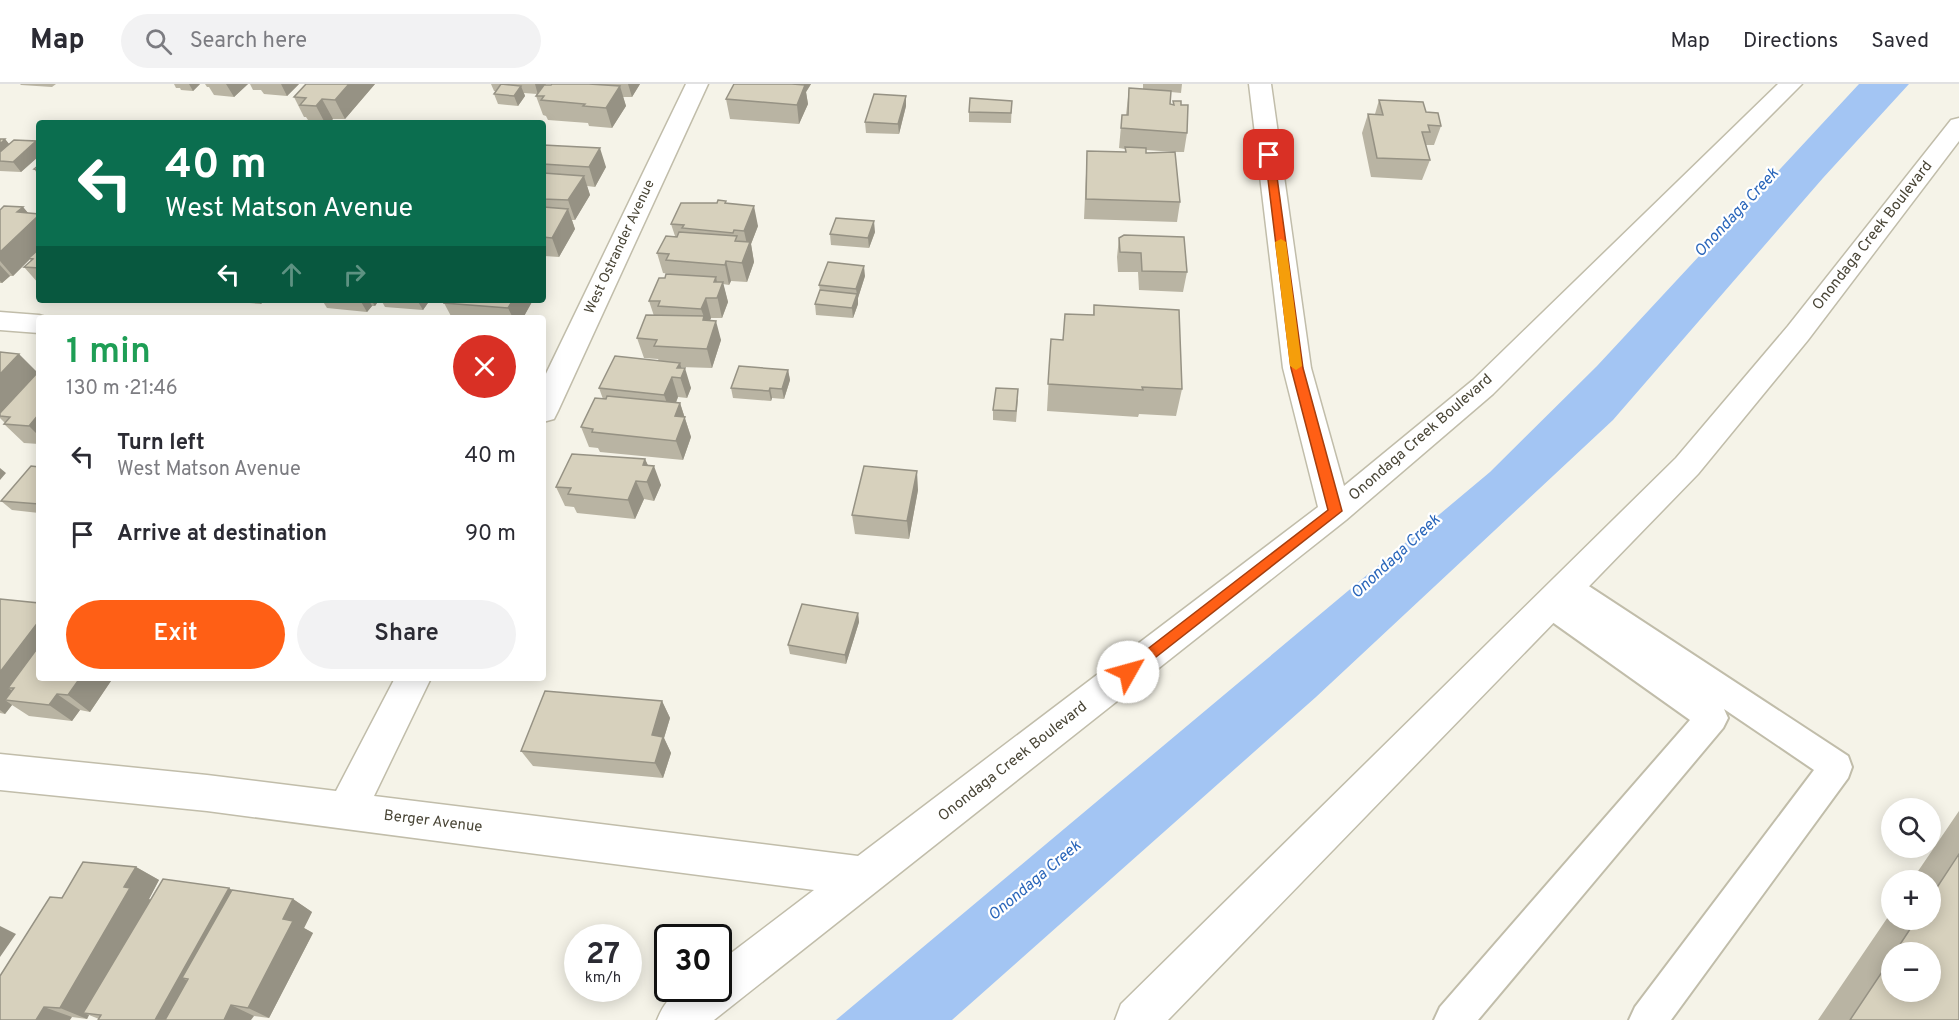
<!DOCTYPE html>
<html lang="en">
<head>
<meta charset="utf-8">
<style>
	body { margin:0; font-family:Overpass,sans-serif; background:#f2f2f3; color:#2b2b33; height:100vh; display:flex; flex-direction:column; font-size:22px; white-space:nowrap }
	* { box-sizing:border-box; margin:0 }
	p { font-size:20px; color:#7c7c81 }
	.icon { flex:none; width:33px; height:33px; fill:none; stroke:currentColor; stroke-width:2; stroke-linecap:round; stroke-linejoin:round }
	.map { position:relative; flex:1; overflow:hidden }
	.side { position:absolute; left:36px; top:231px; width:510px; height:366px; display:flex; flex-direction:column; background:#fff; border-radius:6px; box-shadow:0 3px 15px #0003 }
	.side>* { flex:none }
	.guide { position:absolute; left:36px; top:36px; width:510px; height:183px; border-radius:6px; box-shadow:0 3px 15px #0003; background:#0b6e4f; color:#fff; overflow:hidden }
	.fabs { position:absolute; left:1881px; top:714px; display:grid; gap:12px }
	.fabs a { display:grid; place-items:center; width:60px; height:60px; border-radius:50%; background:#fff; box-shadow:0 3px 15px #0003; font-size:30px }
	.speed { position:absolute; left:564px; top:840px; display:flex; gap:12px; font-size:30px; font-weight:700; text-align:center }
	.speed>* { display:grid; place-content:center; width:78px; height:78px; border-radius:50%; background:#fff; box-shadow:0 3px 15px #0003; line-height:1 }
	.speed small { font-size:15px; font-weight:400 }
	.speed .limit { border:3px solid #111; border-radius:9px; background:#fff; color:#111 }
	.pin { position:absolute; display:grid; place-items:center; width:51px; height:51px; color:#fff; margin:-26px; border-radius:12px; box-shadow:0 3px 9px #0006 }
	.me { position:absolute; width:66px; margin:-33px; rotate:52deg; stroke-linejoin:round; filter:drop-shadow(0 0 4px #0008) }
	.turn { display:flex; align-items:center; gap:21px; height:126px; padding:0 30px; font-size:27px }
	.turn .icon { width:78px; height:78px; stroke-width:2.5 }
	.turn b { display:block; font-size:42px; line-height:51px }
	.lanes { display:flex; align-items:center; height:57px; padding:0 30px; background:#0003; justify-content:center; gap:30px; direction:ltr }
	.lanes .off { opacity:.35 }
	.round { display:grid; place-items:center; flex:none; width:63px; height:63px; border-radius:32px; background:#f2f2f3 }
	.overview { display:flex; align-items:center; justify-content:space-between; height:102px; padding:0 30px }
	h1 { font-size:36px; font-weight:600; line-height:45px; color:#1e9e55 }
	.button { display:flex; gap:12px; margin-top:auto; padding:12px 30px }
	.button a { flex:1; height:69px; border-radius:36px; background:#ff5f15; color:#fff; font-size:24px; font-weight:600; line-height:69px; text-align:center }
	.button a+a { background:#f2f2f3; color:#2b2b33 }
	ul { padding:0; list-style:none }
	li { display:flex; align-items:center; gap:18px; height:78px; padding:0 30px }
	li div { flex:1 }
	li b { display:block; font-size:22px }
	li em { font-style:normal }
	header { display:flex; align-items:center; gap:36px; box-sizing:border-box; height:84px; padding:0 30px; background:#fff; border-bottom:2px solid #e1e1e2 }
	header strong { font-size:28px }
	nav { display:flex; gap:33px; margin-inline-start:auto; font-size:21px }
	.search { width:420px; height:54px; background:#f2f2f3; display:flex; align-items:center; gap:15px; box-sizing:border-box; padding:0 21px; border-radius:33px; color:#7c7c81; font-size:22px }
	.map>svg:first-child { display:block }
	.water { fill:#a3c5f3 }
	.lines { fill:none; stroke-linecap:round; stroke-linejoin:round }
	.lane-casing { stroke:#c1bdaa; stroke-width:4 }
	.street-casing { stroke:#c1bdaa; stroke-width:3 }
	.lane { fill:#fff; fill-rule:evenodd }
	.street { fill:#fff; fill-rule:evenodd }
	.wall { fill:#b9b4a3; fill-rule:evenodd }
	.shaded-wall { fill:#969284 }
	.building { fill:#d7d1bd; stroke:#969284; stroke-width:1.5 }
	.route { fill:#ff5f15; stroke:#a63e0e; stroke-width:1.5 }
	.slow { fill:#f59e0b }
	.labels { text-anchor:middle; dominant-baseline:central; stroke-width:4.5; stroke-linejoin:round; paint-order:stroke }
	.far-street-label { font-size:14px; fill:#494536; stroke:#fff }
	.street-label { font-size:15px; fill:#494536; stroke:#fff }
	.water-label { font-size:16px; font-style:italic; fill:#2a66ba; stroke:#fff }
</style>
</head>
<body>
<header>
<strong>Map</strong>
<div class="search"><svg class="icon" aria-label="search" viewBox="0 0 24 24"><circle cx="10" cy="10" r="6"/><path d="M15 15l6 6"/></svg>Search here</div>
<nav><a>Map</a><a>Directions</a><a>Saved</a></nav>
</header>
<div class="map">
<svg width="1959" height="936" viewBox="0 0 1959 936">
	<rect width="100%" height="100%" fill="#f5f3e8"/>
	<!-- water -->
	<path class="water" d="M1859,0H1909L1823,94L1613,336L1316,613L952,936H836L1490,388L1597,282Z"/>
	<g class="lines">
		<!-- lane casing -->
		<g class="lane-casing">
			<path id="lane" d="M1568,491L1578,495L1848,672L1852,683L1848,694L1671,936H1629L1635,923L1814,686L1724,625L1728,634L1723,644L1478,936H1434L1440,923L1690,636L1541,530L1536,521L1541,512L1551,509L1557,511L1553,503L1558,495Z"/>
		</g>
		<!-- street casing -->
		<g class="street-casing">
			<path id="street" d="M686,0H708L558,327L554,335L543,338V296Z
				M1249,0H1271L1311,284L1344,402L1473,296L1778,0H1802L1493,310L1346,436L714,936H657C671,902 686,904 718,904V879L814,806L207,727L0,706V670L207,691L336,707L395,594H431L374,712L858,772L1318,423L1283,284Z
				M1959,34V57L1808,256L1698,390L1168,936H1115L1121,920L1676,374L1788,242L1951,36Z
				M0,228L39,231L49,234H39V249L0,246Z"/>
		</g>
		<!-- lane -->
		<use href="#lane" class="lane"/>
		<!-- street -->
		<use href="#street" class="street"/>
	</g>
	<!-- wall -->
	<path class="wall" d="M20,0H56L52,3L21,1Z
		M169,0H200L193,7L181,6L180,4H176L174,0Z
		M205,0H248L234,13L214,11L209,3H207Z
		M250,0H299L287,12L264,10L261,6H253Z
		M306,0H375L345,35H333L329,39H310L306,33H304L294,13Z
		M491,0H546L545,1H551L552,0H640L632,13H623L626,22L612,44L589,42L588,39L548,36L546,32L543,31L536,12L537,10L524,9L525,12L518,22L498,20L494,10L496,7H494Z
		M734,0H811L806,8L808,20L799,40L730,35L726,15Z
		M1143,0H1182L1181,9L1171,8L1170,20H1173V17L1181,21L1187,49L1184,68H1175L1180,118L1177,138L1084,135L1087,67L1125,68V65L1119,64L1122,31H1126L1129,4L1143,5ZM1146,66L1175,68L1146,69Z
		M906,12V22L899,50L866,49L865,38Z
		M1379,16L1426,28L1441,42L1434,61H1426L1430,76L1422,96L1371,93L1362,49L1368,30H1375Z
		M1012,17L1011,39L969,38V28Z
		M0,55H5L9,60L36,57L39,60V72L21,88L0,87Z
		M543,61L606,83L595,103L587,102L590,111L575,136H572L575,145L559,173L544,172L546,178L543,183Z
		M39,81V92L34,85Z
		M727,120L758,142L751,160L754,178L747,198L731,197L729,201L723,200L728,218L722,234H711L710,236L721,256L712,284L681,283L691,304L687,314L678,313L676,319H680L691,353L683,376L600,368L598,364L589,363L581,343L603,315L599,304L659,277L658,275L644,274L637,254L654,232L649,217L665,194L670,190L663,189L657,169L675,152L671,140Z
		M23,123L28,129L39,130V200L24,183L31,177L30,175L13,192H10L2,199H0V126Z
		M875,148L869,164L831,161L830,150Z
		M1119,154L1187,188L1183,208L1139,206L1138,188H1118L1117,173Z
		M865,192L858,214V220L853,234L816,231L815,220L820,207L819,201Z
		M213,216H264L261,220Z
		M322,216H379L375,222H372L367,228L327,224Z
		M381,216H430L423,226L385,223Z
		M533,216L523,234H452L444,219Z
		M1094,221L1182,305L1176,332L1139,330L1138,333L1047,327L1051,255L1063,256L1065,230L1093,231Z
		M0,268L37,289L39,287V360L24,359L4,340L5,339L0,334Z
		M788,286L790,296L784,315L772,314L771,317L733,314L731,304Z
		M1018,315L1016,338L993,336V326Z
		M645,375L648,381L661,401L654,417L644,415L635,435L577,429L574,423L565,422L556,403Z
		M39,383V429L12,426L1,417Z
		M918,406L909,455L855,450L852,431Z
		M0,515L113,594L90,628L80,626L72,637L29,632L12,621L5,630L0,629Z
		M858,529L859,538L846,580L790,570L788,561Z
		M662,617L670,634L664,654L671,669L663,694L533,682L521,667Z
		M1959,727V936H1818L1892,827V836H1930V796H1912ZM1892,868H1930L1892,908Z
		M136,783L159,796L149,815L151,816L232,806L293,815L312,828L304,844L313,849L269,934L254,932L99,935L89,931L87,935L72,933L0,936L62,814Z"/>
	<!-- shaded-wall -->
	<path class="shaded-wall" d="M189,0H200L193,7Z
		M226,0H248L234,13Z
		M281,0H299L287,12Z
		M349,0H375L345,35L335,16Z
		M535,0H546L538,11Z
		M628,0H640L632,13Z
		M804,0H811L806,8L808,20L799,40L797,21Z
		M521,2L525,12L518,22L514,12Z
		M620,2L626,22L612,44L606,24Z
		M906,12V22L899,50L898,40Z
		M322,15L333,35L329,39H325L316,22Z
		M5,55L14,66L0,77V60Z
		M36,57L39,60V72L21,88L13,78Z
		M600,64L606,83L595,103L589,83Z
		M584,92L590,111L575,136L568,116Z
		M754,122L758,142L751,160L754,178L747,198L742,179L748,165L744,147Z
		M23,123L34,136L39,131V167L29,174L30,175L13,192L0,177V168L17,128Z
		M568,125L575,145L559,173L552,154Z
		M874,137L875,148L869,164L868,154Z
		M543,169L546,178L543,183Z
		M726,177L731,197L729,201L725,181Z
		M0,181L10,192L2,199L0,197Z
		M864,182L865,192L858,214V220L853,234L852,224L857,211L856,205Z
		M716,193L719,208L723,198L728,218L722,234L714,198Z
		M706,214L711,234L707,244L703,236L704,233L701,225Z
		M258,216H264L261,220Z
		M360,216H369L372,222L367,228Z
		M371,216H379L375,222Z
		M417,216H430L423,226Z
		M513,216H533L523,234H513L508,224Z
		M716,237L721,256L712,284L707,265Z
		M19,270L38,289L0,330V290Z
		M680,279L683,290L685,284L691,304L687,314L677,284Z
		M788,286L790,296L784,315L782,305Z
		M672,293L678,313L671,330L664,311Z
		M770,304L772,314L771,317L769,307Z
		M680,319L691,353L683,376L676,357L675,332Z
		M39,330V352L29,342Z
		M645,375L651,389L654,382L661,401L654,417L647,398L643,381Z
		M0,384L6,389L0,396Z
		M917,387L918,406L909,455L907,437Z
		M636,397L644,415L635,435L628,416Z
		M858,529L859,538L846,580L845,571Z
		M39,537V585L14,604H8L19,611L5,616L12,621L5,630L0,626V588Z
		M80,594H113L90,628L68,611Z
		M57,610L80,626L72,637L49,621Z
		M662,617L670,634L664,654L671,669L663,694L655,679L652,651Z
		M136,783L159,796L149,815L153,817L83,929L89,931L87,935L60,924L124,803Z
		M229,804L250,817L188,895L182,894L202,904L185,936H155Z
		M293,815L312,828L304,844L313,849L269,934L248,924L283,835Z
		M0,842L16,850L0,873Z
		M231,921L254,932L251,936H224Z
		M44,923L72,933L70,936H36Z"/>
	<!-- building -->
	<path class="building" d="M306,0H349L335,16L322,15L316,22L300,21L306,14L294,13Z
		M501,0L521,2L514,12L494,10Z
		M552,0H589L620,2L606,24L583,22L585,20L541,16L544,12H536L544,1H551Z
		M734,0H792L805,1L797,21L726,15Z
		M1129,4L1171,7L1170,20L1174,21L1173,17H1181V21H1188L1187,49L1121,44L1122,31H1128Z
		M874,10L906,12L898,40L865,38Z
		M970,14L1012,17L1011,29L969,28Z
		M1379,16L1423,18L1426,28L1438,29L1441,42L1428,41L1430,48H1422L1430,76L1377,74L1368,30L1383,31Z
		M0,55H5L0,60Z
		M14,56L36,57L13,78L0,77V68Z
		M543,61L600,64L589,83L543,80Z
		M1125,63L1146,64V69L1175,68L1180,118L1086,115L1087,67L1126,68Z
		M39,81V86L34,85Z
		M543,89L584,92L568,116L543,115Z
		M718,116L726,117L725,119L754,122L744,147L734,146L733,149L682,144L684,141L671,140L681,119H717Z
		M4,122L23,123L17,128L39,130V131L0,168V126Z
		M543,123L568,125L552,154L543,153Z
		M836,134L874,137L868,154L830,150Z
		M679,148L737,152L735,157L750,158L742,179L726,177L725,181L666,176L669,170L657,169L666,152L677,153Z
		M1124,151L1184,153L1187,188L1142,187L1141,169L1120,168L1119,154Z
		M39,165V184L24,183L33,175L29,174Z
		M828,178L864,182L856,205L819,201Z
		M666,190L716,193L714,198H723L717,214H706L701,225L658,222L660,217H649L659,194H665Z
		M820,206L857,210L852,224L815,220Z
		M445,216H513L508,224L444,219Z
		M1094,221L1179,226L1182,305L1142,303L1143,306L1048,300L1051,255L1063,256L1065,230L1094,231Z
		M646,231L704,232L703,236L716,237L707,265L654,262L657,256L637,254Z
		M0,268L19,270L0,290Z
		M615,272L680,279L677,284H685L681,294L672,293L664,311L599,304Z
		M739,282L788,286L782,305L770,304L769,307L731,304Z
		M39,287V330L29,342L4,340L10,333L0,332V329Z
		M996,304L1018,305L1016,327L993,326Z
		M607,312L680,319L675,332L685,333L676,357L592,348L593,345L581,343L595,314L606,315Z
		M572,370L645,375L643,381L654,382L647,398L636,397L628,416L568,410L571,404L556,403Z
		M31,382L39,383V420L1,417Z
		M864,382L917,387L907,437L852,431Z
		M0,515L39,519V537L0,588Z
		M802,520L858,529L845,571L788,561Z
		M39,562V594H80L68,611L57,610L49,621L5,616L14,604H8Z
		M545,607L662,617L652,651L663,653L655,679L521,667Z
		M1959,770V936H1850L1892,873V908H1930V868H1895L1916,836H1930V814Z
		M83,778L136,783L124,803L130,804L60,924L44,923L36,936H0V892L50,813L62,814Z
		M163,795L229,804L155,936H98L101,931L83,929Z
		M232,806L293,815L283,835L293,837L248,924L231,921L224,936H165L188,895L182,894Z"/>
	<!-- route -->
	<path class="route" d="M1269,68L1274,71L1303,284L1342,427L1128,595L1123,593L1121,588L1123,584L1328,426L1291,284L1265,71Z"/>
	<!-- slow -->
	<path class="slow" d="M1281,155L1286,158L1302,282L1296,286L1290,282L1275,158Z"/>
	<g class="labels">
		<!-- far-street labels -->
		<g class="far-street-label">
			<text transform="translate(620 163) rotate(-65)">West Ostrander Avenue</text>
		</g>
		<!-- street labels -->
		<g class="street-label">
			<text transform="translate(1873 152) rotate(-52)">Onondaga Creek Boulevard</text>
			<text transform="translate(1421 354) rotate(-41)">Onondaga Creek Boulevard</text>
			<text transform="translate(1013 678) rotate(-38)">Onondaga Creek Boulevard</text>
			<text transform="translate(433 738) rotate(7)">Berger Avenue</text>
		</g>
		<!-- water labels -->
		<g class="water-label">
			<text transform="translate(1737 129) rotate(-47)">Onondaga Creek</text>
			<text transform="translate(1396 473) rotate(-43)">Onondaga Creek</text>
			<text transform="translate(1035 797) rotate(-40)">Onondaga Creek</text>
		</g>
	</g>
</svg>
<div class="fabs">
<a><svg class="icon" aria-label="search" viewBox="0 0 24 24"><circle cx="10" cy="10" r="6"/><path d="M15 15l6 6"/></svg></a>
<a>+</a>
<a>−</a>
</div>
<div class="speed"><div>27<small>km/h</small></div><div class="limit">30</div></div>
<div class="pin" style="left:1269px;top:71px;background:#d93025"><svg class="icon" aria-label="arrive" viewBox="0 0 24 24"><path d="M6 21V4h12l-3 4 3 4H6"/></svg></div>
<svg class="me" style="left:1128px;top:588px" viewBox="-20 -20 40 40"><circle r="19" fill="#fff"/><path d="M0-13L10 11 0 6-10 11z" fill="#ff5f15"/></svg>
<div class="guide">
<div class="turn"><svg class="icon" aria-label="left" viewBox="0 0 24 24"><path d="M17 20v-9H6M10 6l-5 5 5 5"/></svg><div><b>40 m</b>West Matson Avenue</div></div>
<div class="lanes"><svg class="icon" aria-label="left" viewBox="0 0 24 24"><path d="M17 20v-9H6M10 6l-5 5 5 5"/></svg><svg class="icon off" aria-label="ahead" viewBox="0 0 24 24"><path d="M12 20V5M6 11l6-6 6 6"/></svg><svg class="icon off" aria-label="right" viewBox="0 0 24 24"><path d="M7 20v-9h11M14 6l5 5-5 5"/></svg></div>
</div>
<section class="side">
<div class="overview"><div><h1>1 min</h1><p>130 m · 21:46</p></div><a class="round" style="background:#d93025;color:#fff"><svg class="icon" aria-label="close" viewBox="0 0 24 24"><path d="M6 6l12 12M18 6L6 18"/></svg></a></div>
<ul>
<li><svg class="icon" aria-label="left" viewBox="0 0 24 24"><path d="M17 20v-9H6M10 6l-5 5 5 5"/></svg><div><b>Turn left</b><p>West Matson Avenue</p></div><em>40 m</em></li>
<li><svg class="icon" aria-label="arrive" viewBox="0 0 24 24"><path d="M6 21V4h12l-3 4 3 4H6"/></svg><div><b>Arrive at destination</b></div><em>90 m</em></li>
</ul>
<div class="button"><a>Exit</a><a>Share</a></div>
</section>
</div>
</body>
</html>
